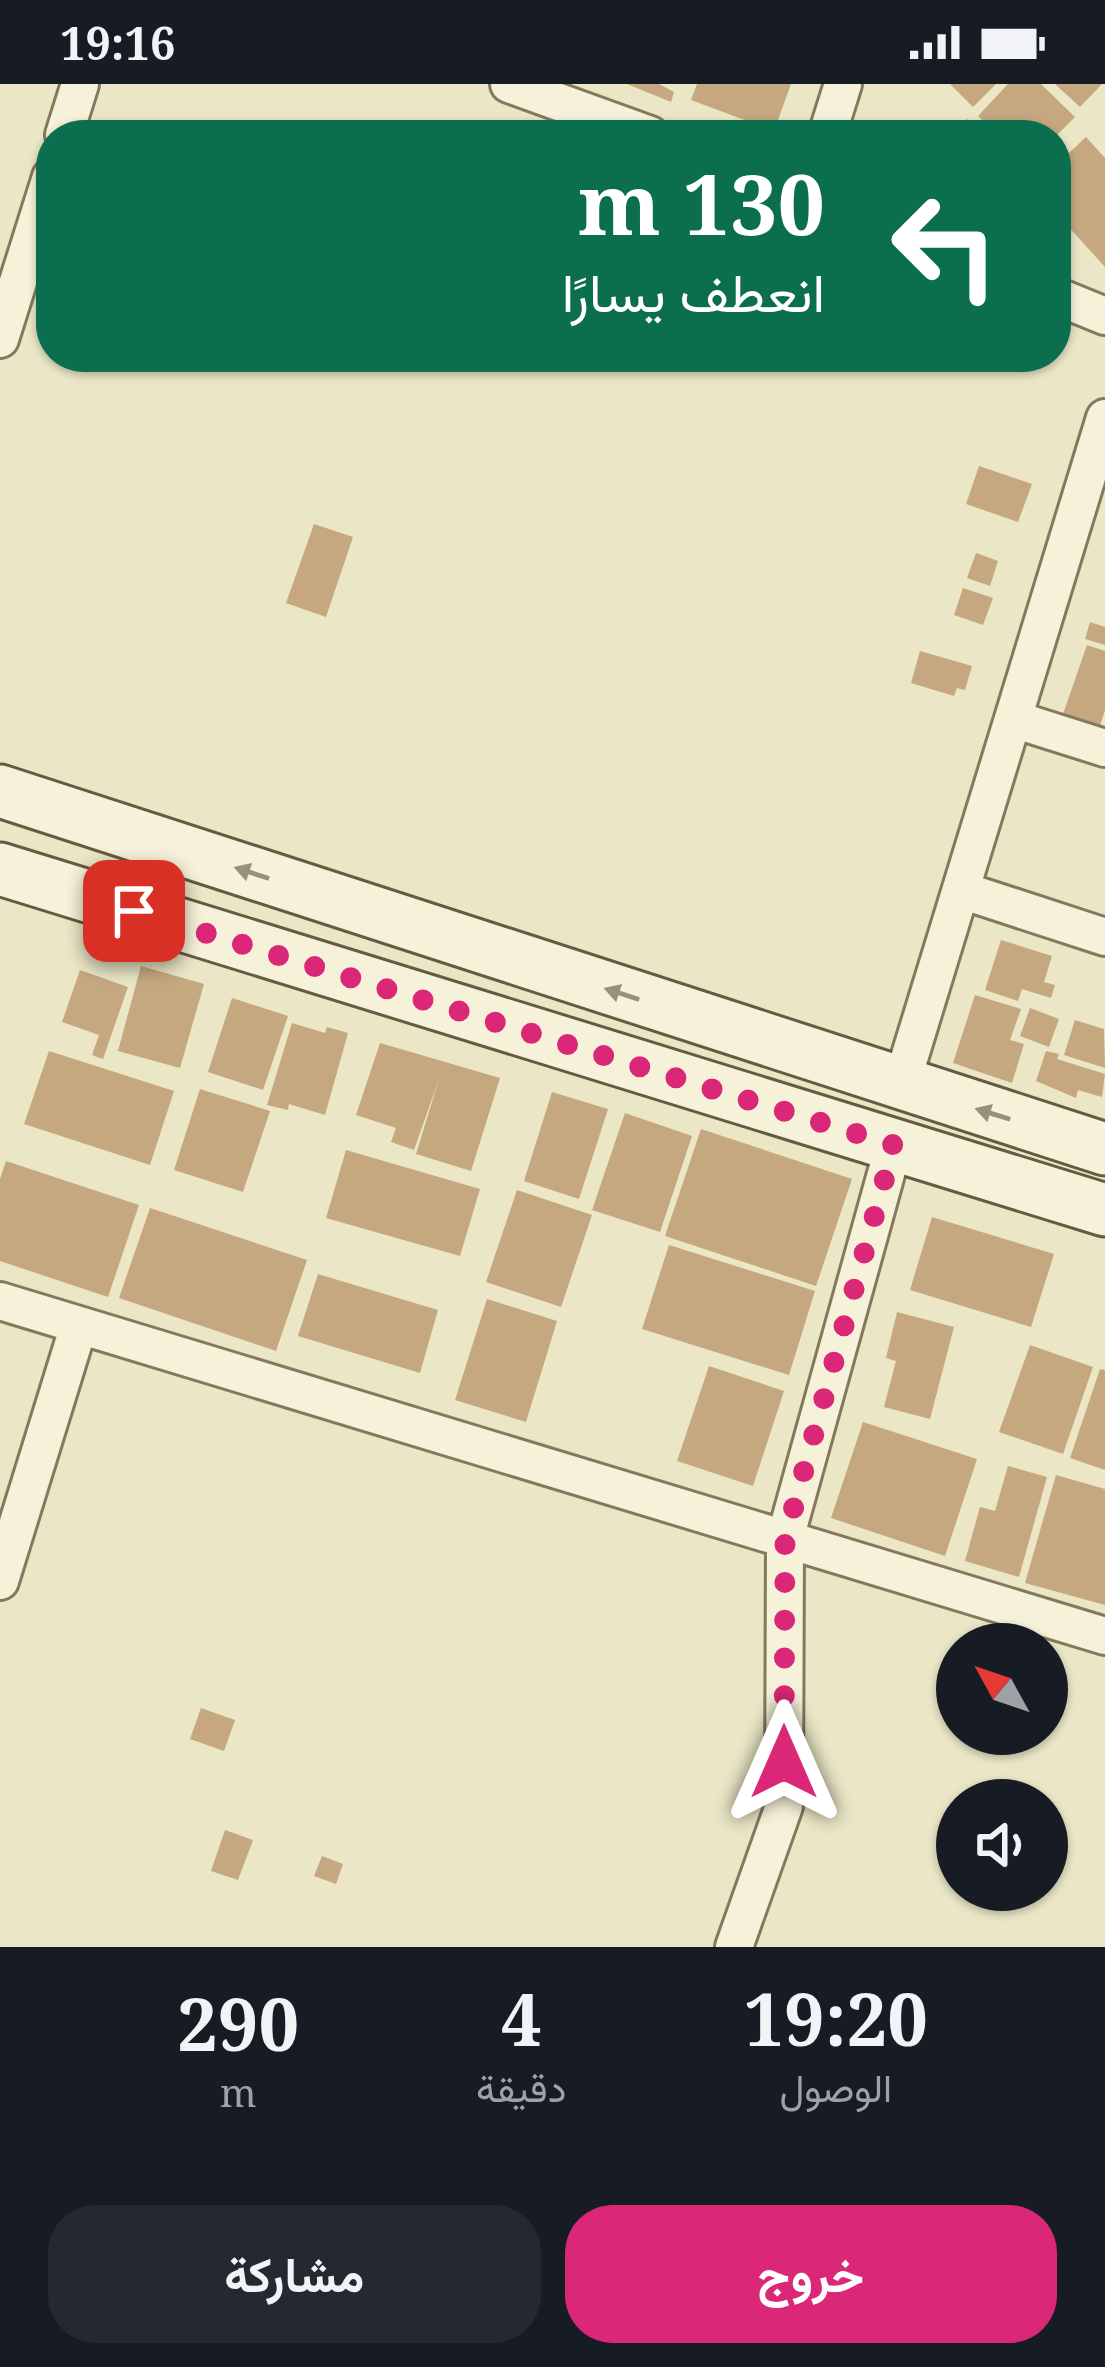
<!DOCTYPE html>
<html lang="ar">
<head>
<meta charset="utf-8">
<style>
	body { margin:0; font-family:"Noto Serif",Vazirmatn,serif; background:#242831; color:#f1f3f6; direction:rtl; height:100vh; display:flex; flex-direction:column; font-size:45px; white-space:nowrap }
	* { box-sizing:border-box; margin:0 }
	p { font-size:39px; color:#9ea1a6 }
	.icon { flex:none; width:66px; height:66px; fill:none; stroke:currentColor; stroke-width:2; stroke-linecap:round; stroke-linejoin:round }
	.map { position:relative; height:1863px; overflow:hidden; direction:ltr }
	.drawer { display:flex; flex-direction:column; background:#171b24; flex:1 }
	.drawer>* { flex:none }
	.banner { position:absolute; left:36px; top:36px; width:1035px; height:252px; border-radius:48px; box-shadow:0 3px 9px #0004; direction:rtl; background:#0b6e4f; color:#fff; overflow:hidden }
	.needle { width:78px; rotate:310deg }
	.buttons { position:absolute; left:936px; top:1539px; display:grid; gap:24px }
	.buttons a { display:grid; place-items:center; width:132px; height:132px; border-radius:50%; background:#171b24; box-shadow:0 3px 9px #0004; font-size:60px }
	.pin { position:absolute; display:grid; place-items:center; width:102px; height:102px; color:#fff; margin:-51px; border-radius:24px; box-shadow:0 6px 18px #0006 }
	.me { position:absolute; width:132px; margin:-66px; rotate:0deg; stroke-linejoin:round; filter:drop-shadow(0 0 9px #0008) }
	.turn { display:flex; align-items:center; gap:42px; height:252px; padding:0 48px; font-size:54px }
	.turn .icon { width:156px; height:156px; stroke-width:2.5 }
	.turn b { display:block; font-size:84px; line-height:102px }
	.eta { display:flex; justify-content:space-evenly; align-items:center; height:204px; text-align:center }
	.eta b { font-size:72px; font-weight:700; line-height:84px }
	.cta { display:flex; gap:24px; margin-top:auto; padding:24px 48px }
	.cta a { flex:1; height:138px; border-radius:48px; background:#db2777; color:#fff; font-size:48px; font-weight:700; line-height:138px; text-align:center }
	.cta a+a { background:#242831; color:#f1f3f6 }
	.status { display:flex; justify-content:space-between; align-items:center; height:84px; padding:0 60px; background:#171b24; direction:ltr }
	.status svg { height:33px; fill:currentColor }
	.map>svg:first-child { display:block }
	.building { fill:#c5a87f }
	.lines { fill:none; stroke-linecap:round; stroke-linejoin:round }
	.street-casing { stroke:#84795d; stroke-width:42 }
	.secondary-casing { stroke:#665a41; stroke-width:57 }
	.street { stroke:#f6f2d9; stroke-width:36 }
	.secondary { stroke:#f6f2d9; stroke-width:51 }
	.oneway { fill:#96907c }
	.route { stroke:#db2777; stroke-width:21; stroke-dasharray:0 37.8 }
</style>
</head>
<body>
<div class="status"><b>19:16</b><svg viewBox="0 0 49 12"><path d="M0 12V9h3v3zM5 12V6h3v6zM10 12V3h3v9zM15 12V0h3v12zM26 1h20v11H26zM47 4h2v5h-2z"/></svg></div>
<div class="map">
<svg width="1105" height="1863" viewBox="0 0 1105 1863">
	<rect width="100%" height="100%" fill="#eae6c6"/>
	<!-- building -->
	<path class="building" d="M627,0H659L674,8L671,18Z
		M697,0H791L774,47L691,16Z
		M950,0H996L973,23Z
		M1008,0H1041L1075,33L1057,51H998L978,32Z
		M1055,0H1102L1080,23Z
		M967,35L985,51H952Z
		M1086,53L1105,74V183L1056,129V81Z
		M979,382L1032,400L1018,438L966,420Z
		M314,440L353,453L326,533L286,519Z
		M976,469L998,477L990,502L967,494Z
		M963,504L993,514L983,541L954,531Z
		M1090,538L1105,543V561L1085,555Z
		M1087,561L1105,567V626L1099,645L1062,633Z
		M920,567L972,582L965,606L957,604L954,612L911,599Z
		M1001,856L1052,872L1044,898L1055,901L1051,914L1022,905L1018,917L985,906Z
		M141,882L204,900L180,984L118,967Z
		M80,886L128,903L103,975L92,971L99,951L62,938Z
		M975,911L1021,925L1010,956L1024,960L1012,999L953,979Z
		M232,914L288,932L263,1006L208,988Z
		M1030,924L1059,935L1049,963L1020,952Z
		M1075,936L1104,945L1105,984L1064,971Z
		M292,939L325,949L327,943L348,949L325,1031L289,1020L288,1026L267,1021Z
		M380,959L500,994L471,1087L416,1070L439,995L414,1066L391,1058L396,1044L356,1031Z
		M49,967L174,1007L150,1081L24,1040Z
		M1046,967L1059,970L1057,975L1105,990L1102,1013L1078,1006L1076,1014L1036,997Z
		M200,1005L270,1027L243,1108L174,1086Z
		M552,1008L608,1025L579,1115L524,1097Z
		M625,1029L692,1052L660,1148L592,1126Z
		M701,1045L852,1095L816,1202L665,1152Z
		M346,1066L480,1105L460,1172L326,1134Z
		M6,1077L139,1121L108,1213L0,1177V1095Z
		M517,1106L592,1131L561,1223L486,1198Z
		M150,1124L307,1176L276,1267L119,1214Z
		M932,1133L1054,1170L1031,1243L910,1206Z
		M669,1161L815,1207L789,1291L642,1245Z
		M318,1190L438,1226L420,1289L298,1252Z
		M487,1215L557,1237L526,1338L455,1316Z
		M897,1228L954,1243L930,1335L884,1323L896,1277L886,1274Z
		M1030,1261L1093,1283L1063,1370L999,1348Z
		M709,1282L784,1307L753,1402L677,1377Z
		M1100,1285L1105,1286V1386L1070,1374Z
		M863,1338L977,1375L945,1472L831,1434Z
		M1008,1382L1047,1393L1019,1493L965,1477L980,1423L995,1427Z
		M1056,1391L1105,1405V1521L1025,1499Z
		M201,1624L235,1636L224,1667L190,1655Z
		M225,1746L253,1756L238,1796L211,1787Z
		M322,1772L343,1780L336,1800L314,1792Z"/>
	<g class="lines">
		<!-- street casing -->
		<g class="street-casing">
			<path id="street" d="M509,0L650,51
				M64,51L80,0
				M827,51L843,0
				M1056,212L1105,232
				M0,255L51,93
				M1013,635L1105,664
				M961,806L1105,853
				M901,1001L1105,334
				M0,1217L1105,1552
				M0,1497L79,1241
				M734,1863L784,1722L785,1455L894,1061"/>
		</g>
		<!-- secondary casing -->
		<g class="secondary-casing">
			<path id="secondary" d="M0,707L1105,1065
				M0,785L1105,1126"/>
		</g>
		<!-- street -->
		<use href="#street" class="street"/>
		<!-- secondary -->
		<use href="#secondary" class="secondary"/>
	</g>
	<!-- one-way arrows -->
	<defs><path id="oneway-solid" d="M-6-.8H1V-3.2L6.5 0L1 3.2V.8H-6Z" transform="scale(3)"/></defs>
	<g class="oneway">
		<use href="#oneway-solid" transform="translate(252 789) rotate(-162)"/>
		<use href="#oneway-solid" transform="translate(622 910) rotate(-162)"/>
		<use href="#oneway-solid" transform="translate(993 1030) rotate(-163)"/>
	</g>
	<g class="lines">
		<!-- route -->
		<path class="route" d="M134,827L894,1061L785,1455L784,1678"/>
	</g>
</svg>
<div class="buttons">
<a><svg class="needle" viewBox="-14 -14 28 28"><path d="M0-13l5 13h-10z" fill="#e53935"/><path d="M0 13l5-13h-10z" fill="#9ea1a6"/></svg></a>
<a><svg class="icon" aria-label="sound" viewBox="0 0 24 24"><path d="M4 9h4l5-4v14l-5-4H4zM17 9q2 3 0 6"/></svg></a>
</div>
<div class="pin" style="left:134px;top:827px;background:#d93025"><svg class="icon" aria-label="arrive" viewBox="0 0 24 24"><path d="M6 21V4h12l-3 4 3 4H6"/></svg></div>
<svg class="me" style="left:784px;top:1678px" viewBox="-20 -20 40 40"><path d="M0-17L14 15 0 8-14 15z" fill="#db2777" stroke="#fff" stroke-width="4"/></svg>
<div class="banner">
<div class="turn"><svg class="icon" aria-label="left" viewBox="0 0 24 24"><path d="M17 20v-9H6M10 6l-5 5 5 5"/></svg><div><b>130 m</b>انعطف يسارًا</div></div>
</div>
</div>
<section class="drawer">
<div class="eta">
<div><b>19:20</b><p>الوصول</p></div>
<div><b>4</b><p>دقيقة</p></div>
<div><b>290</b><p>m</p></div>
</div>
<div class="cta"><a>خروج</a><a>مشاركة</a></div>
</section>
</body>
</html>
